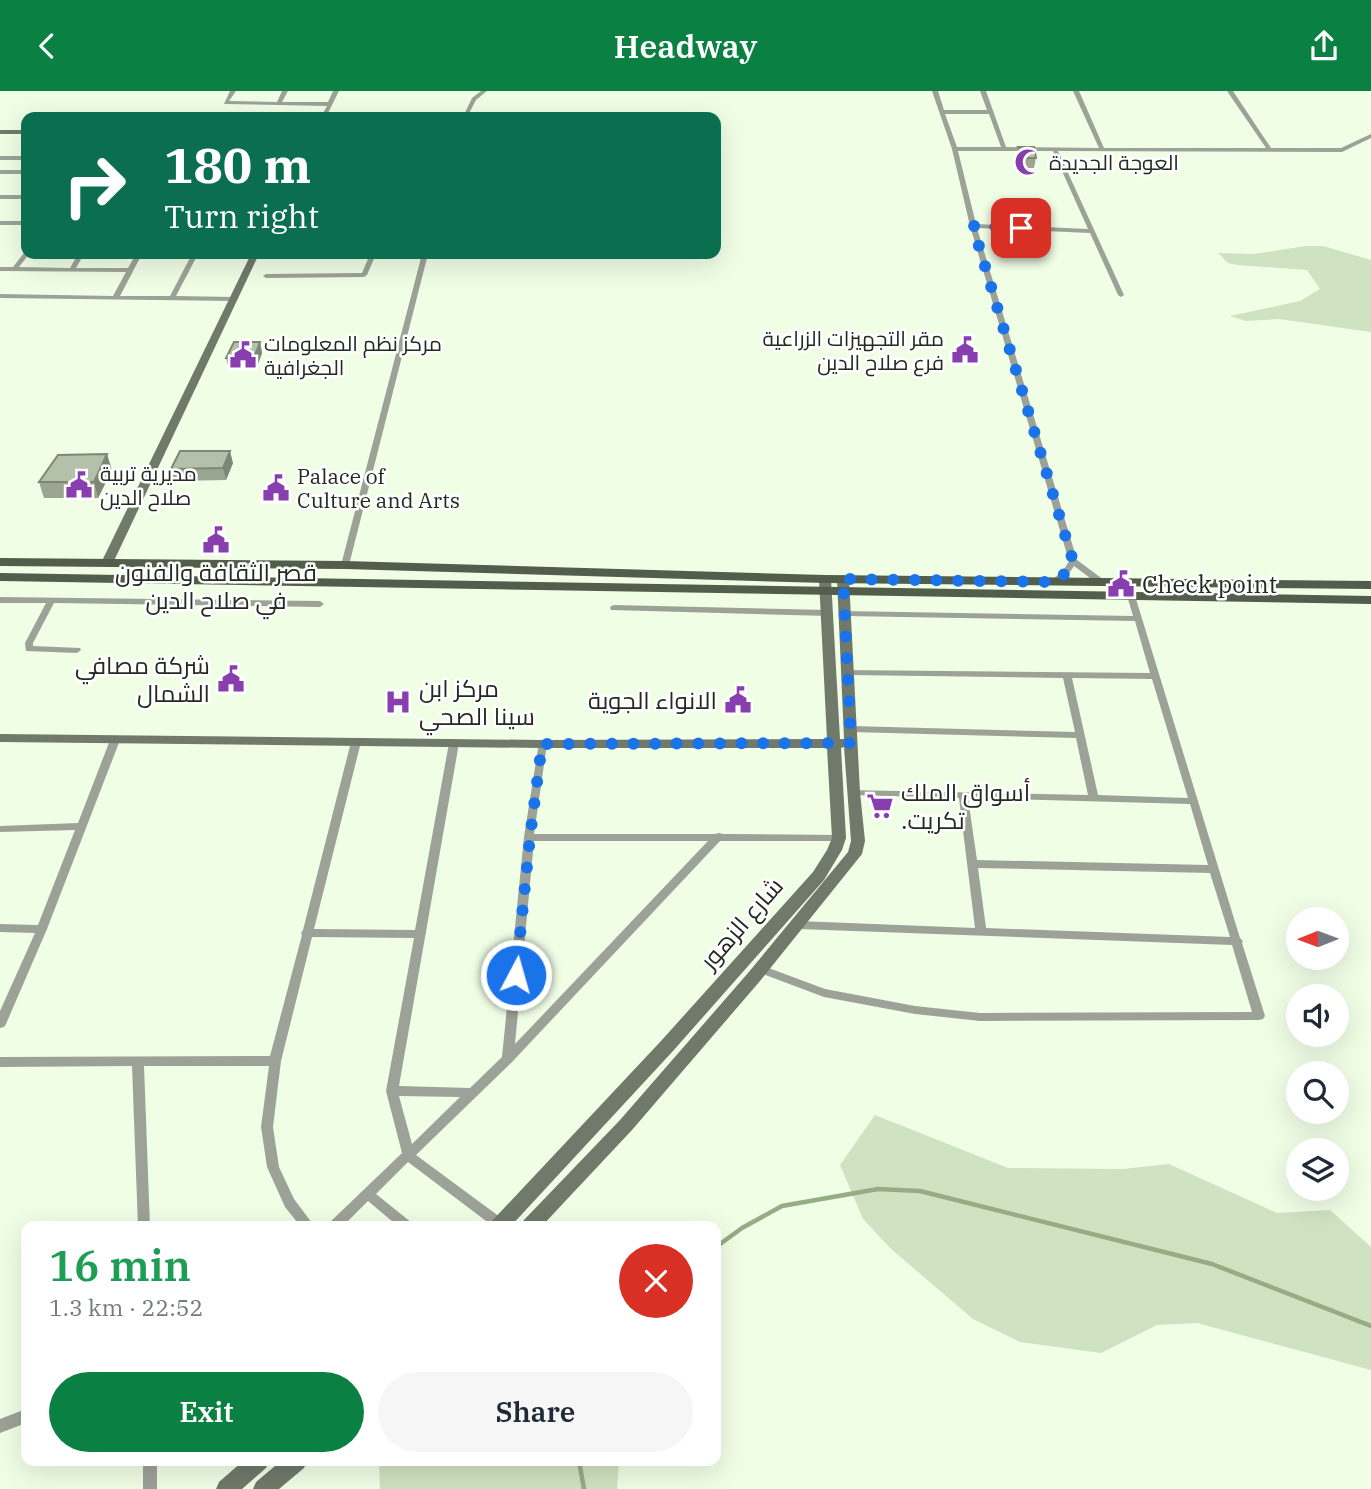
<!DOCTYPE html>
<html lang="en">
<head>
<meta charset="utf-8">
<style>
	body { margin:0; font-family:"IBM Plex Serif",Cairo,serif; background:#f6f6f7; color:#1f2937; height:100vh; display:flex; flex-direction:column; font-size:26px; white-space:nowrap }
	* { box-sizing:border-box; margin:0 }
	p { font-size:23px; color:#747a83 }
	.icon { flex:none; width:38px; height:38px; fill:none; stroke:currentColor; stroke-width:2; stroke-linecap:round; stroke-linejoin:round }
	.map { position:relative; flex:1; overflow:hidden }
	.details { position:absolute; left:21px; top:1130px; width:700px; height:245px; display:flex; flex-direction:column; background:#fff; border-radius:14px; box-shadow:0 7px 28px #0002 }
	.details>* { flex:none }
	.hud { position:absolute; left:21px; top:21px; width:700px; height:147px; border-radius:14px; box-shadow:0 7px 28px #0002; background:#0b6e4f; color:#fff; overflow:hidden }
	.needle { width:46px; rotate:269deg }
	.buttons { position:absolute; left:1286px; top:816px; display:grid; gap:14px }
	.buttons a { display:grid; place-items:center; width:63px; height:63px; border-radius:50%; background:#fff; box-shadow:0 7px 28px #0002; font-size:35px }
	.pin { position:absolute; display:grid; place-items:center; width:60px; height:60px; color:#fff; margin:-30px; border-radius:14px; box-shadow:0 4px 10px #0006 }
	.me { position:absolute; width:77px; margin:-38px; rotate:6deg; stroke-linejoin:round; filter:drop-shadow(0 0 5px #0008) }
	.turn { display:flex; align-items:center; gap:24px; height:147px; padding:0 28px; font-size:32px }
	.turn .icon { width:91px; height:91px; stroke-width:2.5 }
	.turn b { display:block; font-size:49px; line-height:60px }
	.round { display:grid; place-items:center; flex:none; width:74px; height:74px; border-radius:37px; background:#f6f6f7 }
	.overview { display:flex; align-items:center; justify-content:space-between; height:119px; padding:0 28px }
	h1 { font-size:42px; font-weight:600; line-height:52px; color:#1e9e55 }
	.button { display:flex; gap:14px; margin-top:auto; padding:14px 28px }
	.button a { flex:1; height:80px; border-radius:42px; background:#0b8043; color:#fff; font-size:28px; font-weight:600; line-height:80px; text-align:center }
	.button a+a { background:#f6f6f7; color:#1f2937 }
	header { display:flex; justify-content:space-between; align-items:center; height:91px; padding:0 28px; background:#0b8043; color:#fff; font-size:32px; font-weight:600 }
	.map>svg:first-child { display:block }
	.green { fill:#cfe2c1 }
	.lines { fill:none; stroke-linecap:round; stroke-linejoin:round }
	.stream { stroke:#95ac84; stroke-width:4.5 }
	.street { fill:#9da298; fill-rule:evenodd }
	.secondary { fill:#71796b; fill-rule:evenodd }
	.primary { fill:#535d4b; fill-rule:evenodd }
	.wall { fill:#9ba692 }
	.shaded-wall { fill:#7e8777 }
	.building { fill:#b4c1aa; stroke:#7e8777; stroke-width:2 }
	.route { stroke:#1a73e8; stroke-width:12; stroke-dasharray:0 21.6 }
	.labels { text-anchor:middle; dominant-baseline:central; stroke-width:5; stroke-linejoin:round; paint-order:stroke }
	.far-poi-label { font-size:21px; fill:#252a21; stroke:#fff; text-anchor:start }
	.poi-label { font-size:24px; fill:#252a21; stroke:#fff; text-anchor:start }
	.street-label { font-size:24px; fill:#252a21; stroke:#fff }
</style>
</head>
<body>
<header><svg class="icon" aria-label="back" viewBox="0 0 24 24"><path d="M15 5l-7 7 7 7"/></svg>Headway<svg class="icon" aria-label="share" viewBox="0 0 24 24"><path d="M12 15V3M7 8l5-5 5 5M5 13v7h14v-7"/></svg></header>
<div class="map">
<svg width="1371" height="1398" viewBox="0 0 1371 1398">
	<rect width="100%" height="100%" fill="#f0fee6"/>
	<!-- green -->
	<path class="green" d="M1306,155H1323L1371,169V241L1279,228L1246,230L1230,225L1300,210L1320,198L1307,179L1237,174L1228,172L1218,162L1253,163Z
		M875,1024L1008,1077L1123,1078L1169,1073L1277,1122L1330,1119L1371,1156V1279L1197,1232L1157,1234L1101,1262L1020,1251L973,1228L890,1157L863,1128L840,1074Z
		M379,1370H619L617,1398H380Z"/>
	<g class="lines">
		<!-- stream -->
		<path class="stream" d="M716,1156L742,1137L782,1115L878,1098L920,1100L1212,1173L1371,1235
			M579,1370L584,1398"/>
		<!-- street -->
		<path class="street" d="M230,0H236L229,10L277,11L282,0H288L282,11H328L333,0H339L326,26H321L327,15L224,13Z
			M481,0H487L476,9L467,26H463L472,7Z
			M932,0H938L944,19H987L980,0H986L1006,56L1099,57L1073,0H1079L1104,57H1266L1227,0H1233L1271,57H1341L1371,43V47L1342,61L1058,60L1124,204L1121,206L1118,204L1090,142L977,137L1077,469L1104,489L1105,491L1104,493H1098L1074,475C1069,483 1061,494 1050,493L1049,491L1063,480L1069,470L970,135L952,58ZM945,23H989L1001,56H957ZM958,60H1053L1088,138L976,133Z
			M0,65H26V69H0Z
			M0,79H26V83H0Z
			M0,104H26V108H0Z
			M0,130H26V134H0Z
			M26,161V163H29L19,176L70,177L78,163H84L76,177H128L136,163H142L120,205H170L192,163H198L176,205L233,206L236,208L233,210L0,207V203L113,205L126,181L0,180V176H13L24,162Z
			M370,163H376L367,184L364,186L266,187L263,185L266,183L362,182Z
			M422,163H428L349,474L345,476H342L341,474Z
			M1132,505L1136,508L1240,847L1243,850L1242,852L1265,925L1263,928L1259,929L980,930L915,923L824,906L757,881L756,878L757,875L761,874L825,898L915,915L980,922L1252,921L1232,854L798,838L794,837L793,834L794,831L798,830L975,837L959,707L853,704L848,701L850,699L1088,704L1076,647L851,641L846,638L851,635L1075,641L1063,587L848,584L844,581L845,579L1150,582L1135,530L846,525L842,522L843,520L1133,525L1128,508ZM1072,587L1152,588L1188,707L1098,704ZM968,707L1190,713L1208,774L977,769ZM978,777L1210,782L1230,846L986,837Z
			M0,506L320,510L324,513L320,516L54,512L33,552V555L80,557L81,559L77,562L26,560L25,552L46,512H0Z
			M614,514L828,519L832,522L828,525L611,519L610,517L611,515Z
			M115,646L120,649L47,838L6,933L4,936L0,937V920L35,842L0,841V833L38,834L75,739L0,741V735L78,732L110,649Z
			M356,648L361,651L314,838L415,839L449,652L454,649L459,652L399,995L470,997L502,966L524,746L539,651L542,650L547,653L534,743H715L719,742L723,743L839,744L844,747L839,750H720L512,971L416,1064L504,1129L506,1133L505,1136H494L408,1071L376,1103L412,1132L414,1136H399L368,1110L342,1136H327L329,1132L402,1062L386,1000L414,847L312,846L281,970L273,1036L279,1076L294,1108L315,1136H301L285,1116L267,1076L261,1036L269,975H144L150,1136H138L132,975L0,976V966L270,965L302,844L301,842L303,839L351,651ZM534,750H708L515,953ZM399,1005L460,1006L412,1053Z
			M26,1318V1332L0,1342V1328Z
			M143,1370H157V1398H143Z"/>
		<!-- secondary -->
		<path class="secondary" d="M0,39H26V43H0Z
			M251,163H259L113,472L111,475H103L101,472Z
			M825,484L831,488L840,648H844L837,488L843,484L849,488L860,701L865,750L862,763L760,890L632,1039L541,1136H520L523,1130L620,1029L748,882L848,761L851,750L844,656L841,657L846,747L842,759L824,789L673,960L510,1136H489L492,1130L661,950L813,781L827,759L832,747L827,657H542L0,651V643L542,649L827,648L819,488Z
			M243,1370H269L266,1377L242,1398H216L219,1391Z
			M281,1370H307L304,1377L279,1398H253L256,1391Z"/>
		<!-- primary -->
		<path class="primary" d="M0,467L345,470L825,484L1371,490V498L825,492L345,478L0,475Z
			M0,482L1371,505V513L0,490Z"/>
	</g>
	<!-- wall -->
	<path class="wall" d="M1018,56L1036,67L1034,77H1024L1017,66Z
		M260,251L262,262L256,278H229L226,267Z
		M233,372L226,389L174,390L171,378Z
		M112,379L98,407H44L39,391Z"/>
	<!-- shaded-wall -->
	<path class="shaded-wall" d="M260,251L262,262L256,278L254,267Z
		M230,360L233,372L226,389L223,377Z
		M107,363L112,379L98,407L94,391Z"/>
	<!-- building -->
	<path class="building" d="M1018,56H1034L1036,67H1025Z
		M234,251H260L254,267H226Z
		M180,360H230L223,377L171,378Z
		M107,363L94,391H39L58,364Z"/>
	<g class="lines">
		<!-- route -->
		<path class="route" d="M516,884L530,746L542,653L851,652L843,488L1053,491C1063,486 1068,480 1073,470L1063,437L973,135L1021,137"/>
	</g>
	<!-- icons -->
	<defs>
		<g id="mosque-bare" transform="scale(2.1)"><path d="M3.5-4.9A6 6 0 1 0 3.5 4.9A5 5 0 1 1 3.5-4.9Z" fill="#883eaf" stroke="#fff" stroke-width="2.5" paint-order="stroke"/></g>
		<g id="civic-bare" transform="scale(2.1)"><path d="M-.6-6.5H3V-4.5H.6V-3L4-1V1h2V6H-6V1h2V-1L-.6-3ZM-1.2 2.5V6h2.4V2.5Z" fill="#883eaf" stroke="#fff" stroke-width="2.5" paint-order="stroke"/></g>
		<g id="hospital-bare" transform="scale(2.1)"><path d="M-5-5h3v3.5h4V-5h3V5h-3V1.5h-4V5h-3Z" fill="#883eaf" stroke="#fff" stroke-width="2.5" paint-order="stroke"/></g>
		<g id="supermarket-bare" transform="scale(2.1)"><path d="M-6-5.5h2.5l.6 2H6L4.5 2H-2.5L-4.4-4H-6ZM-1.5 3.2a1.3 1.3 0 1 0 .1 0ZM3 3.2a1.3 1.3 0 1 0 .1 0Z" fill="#883eaf" stroke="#fff" stroke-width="2.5" paint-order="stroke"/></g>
	</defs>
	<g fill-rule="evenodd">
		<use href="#mosque-bare" x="1028" y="71"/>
		<use href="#civic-bare" x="965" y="259"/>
		<use href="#civic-bare" x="243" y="264"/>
		<use href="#civic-bare" x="79" y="394"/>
		<use href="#civic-bare" x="276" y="397"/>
		<use href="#civic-bare" x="216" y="449"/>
		<use href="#civic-bare" x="1121" y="493"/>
		<use href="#civic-bare" x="231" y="588"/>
		<use href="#civic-bare" x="738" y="609"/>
		<use href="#hospital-bare" x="398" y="611"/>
		<use href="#supermarket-bare" x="880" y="715"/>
	</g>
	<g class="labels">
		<!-- far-poi labels -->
		<g class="far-poi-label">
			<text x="1049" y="71">العوجة الجديدة</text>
			<text x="944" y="247" text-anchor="end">مقر التجهيزات الزراعية<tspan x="944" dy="24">فرع صلاح الدين</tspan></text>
			<text x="264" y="252">مركز نظم المعلومات<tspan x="264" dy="24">الجغرافية</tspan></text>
			<text x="100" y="382">مديرية تربية<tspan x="100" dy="24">صلاح الدين</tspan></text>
			<text x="297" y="385">Palace of<tspan x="297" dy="24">Culture and Arts</tspan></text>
		</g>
		<!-- poi labels -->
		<g class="poi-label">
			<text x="216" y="481" text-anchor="middle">قصر الثقافة والفنون<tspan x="216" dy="28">في صلاح الدين</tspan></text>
			<text x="1142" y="493">Check point</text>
			<text x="210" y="574" text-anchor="end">شركة مصافي<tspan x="210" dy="28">الشمال</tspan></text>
			<text x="419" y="597">مركز ابن<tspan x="419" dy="28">سينا الصحي</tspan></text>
			<text x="717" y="609" text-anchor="end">الانواء الجوية</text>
			<text x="901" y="701">أسواق الملك<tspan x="901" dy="28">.تكريت</tspan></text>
		</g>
		<!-- street labels -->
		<g class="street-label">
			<text transform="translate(741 832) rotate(-49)">شارع الزهور</text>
		</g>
	</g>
</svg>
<div class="buttons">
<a><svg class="needle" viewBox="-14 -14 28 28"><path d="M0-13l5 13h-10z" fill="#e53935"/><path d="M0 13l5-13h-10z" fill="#747a83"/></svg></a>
<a><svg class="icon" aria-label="sound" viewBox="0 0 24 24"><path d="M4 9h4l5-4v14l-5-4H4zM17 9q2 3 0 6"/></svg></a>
<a><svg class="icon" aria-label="search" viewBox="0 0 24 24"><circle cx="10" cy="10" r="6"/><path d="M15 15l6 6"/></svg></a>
<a><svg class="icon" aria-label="layers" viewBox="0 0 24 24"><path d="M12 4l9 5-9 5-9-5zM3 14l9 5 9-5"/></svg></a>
</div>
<div class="pin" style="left:1021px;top:137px;background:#d93025"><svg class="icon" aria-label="arrive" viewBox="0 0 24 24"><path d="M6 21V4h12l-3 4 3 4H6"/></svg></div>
<svg class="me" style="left:516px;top:884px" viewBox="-20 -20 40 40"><circle r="17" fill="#1a73e8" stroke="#fff" stroke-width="3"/><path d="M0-11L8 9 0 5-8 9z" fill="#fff"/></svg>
<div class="hud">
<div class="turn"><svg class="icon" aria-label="right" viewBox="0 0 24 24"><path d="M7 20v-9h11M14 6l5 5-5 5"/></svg><div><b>180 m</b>Turn right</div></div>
</div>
<section class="details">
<div class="overview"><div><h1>16 min</h1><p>1.3 km · 22:52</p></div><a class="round" style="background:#d93025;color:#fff"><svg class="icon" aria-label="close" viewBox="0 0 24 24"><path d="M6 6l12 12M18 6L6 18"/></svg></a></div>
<div class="button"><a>Exit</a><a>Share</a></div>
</section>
</div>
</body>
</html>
